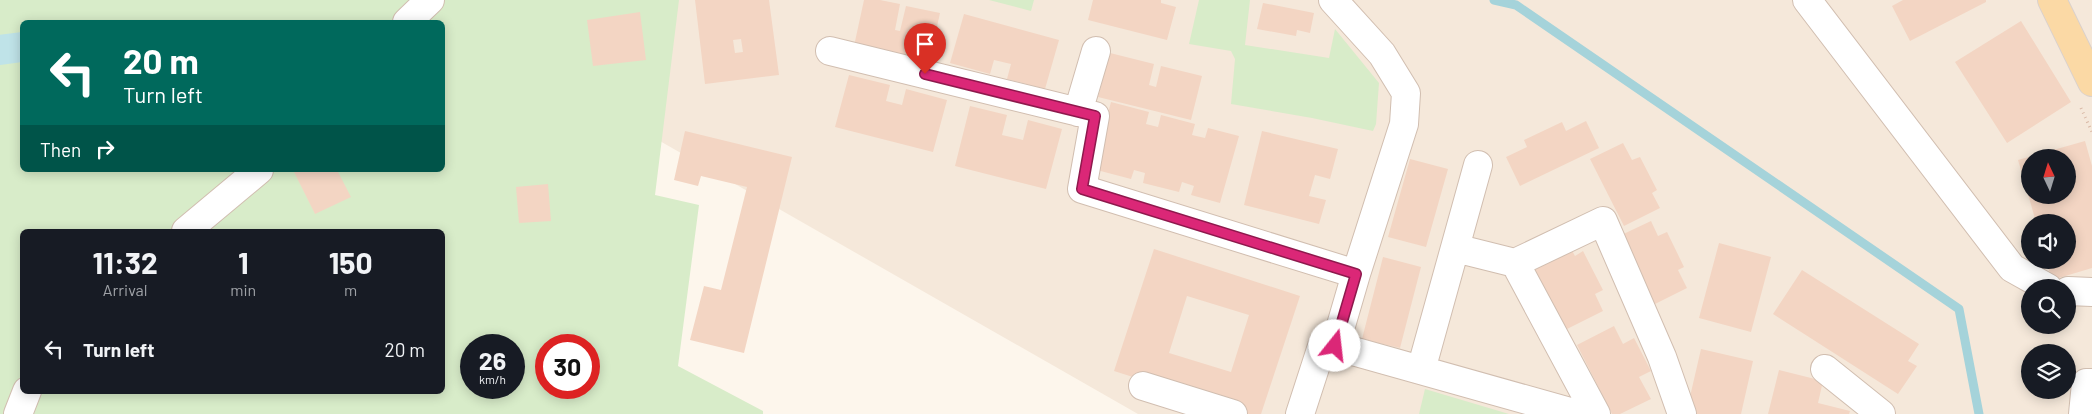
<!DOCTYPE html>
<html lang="en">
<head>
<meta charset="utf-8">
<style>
	body { margin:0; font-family:Barlow,sans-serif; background:#242831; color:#f1f3f6; height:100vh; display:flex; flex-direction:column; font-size:19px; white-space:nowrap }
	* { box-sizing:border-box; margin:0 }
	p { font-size:16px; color:#9ea1a6 }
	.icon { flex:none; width:28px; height:28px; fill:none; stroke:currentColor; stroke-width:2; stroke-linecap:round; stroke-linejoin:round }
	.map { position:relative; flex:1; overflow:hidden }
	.panel { position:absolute; left:20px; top:229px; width:425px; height:165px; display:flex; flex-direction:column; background:#171b24; border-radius:8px; box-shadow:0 2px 12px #0003 }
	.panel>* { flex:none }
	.hud { position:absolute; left:20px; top:20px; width:425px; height:152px; border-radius:8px; box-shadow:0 2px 12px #0003; background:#00695c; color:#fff; overflow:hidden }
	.needle { width:32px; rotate:356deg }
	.fabs { position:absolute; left:2021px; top:149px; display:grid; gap:10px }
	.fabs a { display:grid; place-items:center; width:55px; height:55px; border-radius:50%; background:#171b24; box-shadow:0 2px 12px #0003; font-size:25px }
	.speed { position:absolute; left:460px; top:334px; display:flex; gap:10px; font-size:25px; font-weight:700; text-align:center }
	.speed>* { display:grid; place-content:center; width:65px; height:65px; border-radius:50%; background:#171b24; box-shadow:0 2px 12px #0003; line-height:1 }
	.speed small { font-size:12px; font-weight:400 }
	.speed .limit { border:8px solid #d22; background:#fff; color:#111 }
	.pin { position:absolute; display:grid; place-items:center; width:42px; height:42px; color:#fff; margin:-51px -21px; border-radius:50% 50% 50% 0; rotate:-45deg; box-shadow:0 0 5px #0007 }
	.pin .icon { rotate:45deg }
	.me { position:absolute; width:55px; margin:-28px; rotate:16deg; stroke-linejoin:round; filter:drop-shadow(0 0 4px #0008) }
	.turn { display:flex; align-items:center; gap:18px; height:105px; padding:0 20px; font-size:22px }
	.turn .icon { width:65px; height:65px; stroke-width:2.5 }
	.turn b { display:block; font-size:35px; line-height:42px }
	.then { display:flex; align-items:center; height:48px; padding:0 20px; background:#0003; gap:10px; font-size:19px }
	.eta { display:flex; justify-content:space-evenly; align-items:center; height:85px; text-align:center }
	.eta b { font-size:30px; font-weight:700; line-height:35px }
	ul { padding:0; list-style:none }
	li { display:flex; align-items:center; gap:15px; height:70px; padding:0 20px }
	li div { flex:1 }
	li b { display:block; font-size:19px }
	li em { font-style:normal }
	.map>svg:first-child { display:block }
	.residential { fill:#f5e8da; fill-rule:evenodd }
	.green { fill:#d8ecc9; fill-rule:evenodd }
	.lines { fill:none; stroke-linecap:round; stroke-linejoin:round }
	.stream { stroke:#a5d3da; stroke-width:9 }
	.canal { stroke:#bfe3e8; stroke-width:30 }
	.building { fill:#f3d5c3; fill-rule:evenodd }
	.minor-casing { stroke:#d1beb0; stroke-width:30 }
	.major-casing { stroke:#dad1cd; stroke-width:30 }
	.path { stroke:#d9b8a5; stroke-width:3; stroke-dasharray:1 4; stroke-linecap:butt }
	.minor { stroke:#fff; stroke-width:28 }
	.major { stroke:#fbd9a5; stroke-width:28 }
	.route-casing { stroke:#8e194d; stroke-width:12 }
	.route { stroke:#db2777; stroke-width:9 }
</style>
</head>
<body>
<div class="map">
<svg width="2092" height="414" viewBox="0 0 2092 414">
	<rect width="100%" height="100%" fill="#fdf6ec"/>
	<!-- residential -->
	<path class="residential" d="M413,0H2092V414H1138ZM2030,158H2068V195H2030ZM2030,222H2068V260H2030ZM2030,288H2068V325H2030ZM2030,352H2068V390H2030Z"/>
	<!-- green -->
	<path class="green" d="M0,0H679L655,195L699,205L678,366L763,411V414H0ZM22,22H442V170H22ZM22,231H442V391H22ZM471,345H514V388H471ZM546,345H589V388H546Z
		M989,0H1034L1031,11Z
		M1199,0H1250L1245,45L1329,58L1335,29L1379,83L1376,124L1373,131L1312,118L1231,104L1235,59L1231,51L1189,44Z
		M1425,389L1509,414H1419Z"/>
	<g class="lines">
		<!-- stream -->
		<path class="stream" d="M1494,0L1516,5L1959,309L1979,414"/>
		<!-- canal -->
		<path class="canal" d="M0,50L22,47"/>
	</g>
	<!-- building -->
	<path class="building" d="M695,0H769L779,75L705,84ZM741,39L743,52L735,53L733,40Z
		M864,0H880L900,4L895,30L900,31L906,6L940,13L929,63L854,46Z
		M1093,0H1161V3L1176,7L1167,40L1088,20Z
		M1903,0H1986V2L1910,41L1892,6Z
		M1263,3L1314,13L1310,33L1297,30L1296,36L1257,29Z
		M640,12L646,60L593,66L587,20Z
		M964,14L1059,40L1045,89L1007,79L1011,64L994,60L990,74L950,63Z
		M2021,21L2071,102L2007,143L1955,62Z
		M1110,53L1154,64L1149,85L1156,87L1161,66L1202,76L1191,120L1098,97Z
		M849,75L890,85L886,101L902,105L906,89L947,100L933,152L835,127Z
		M1111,102L1149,112L1146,124L1158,127L1161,115L1195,124L1192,135L1205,138L1208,128L1239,136L1220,203L1191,195L1194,186L1182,182L1179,192L1143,183L1145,173L1134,170L1131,179L1093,169Z
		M970,106L1007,115L1002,135L1023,140L1028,120L1062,129L1046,189L955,166Z
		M1586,121L1599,148L1520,186L1506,157L1527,147L1524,140L1562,122L1566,131Z
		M685,131L792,157L744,353L690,340L704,286L721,290L747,187L701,176L698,186L674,180Z
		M1262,131L1338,149L1330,179L1315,175L1309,196L1326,200L1319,224L1244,205Z
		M2085,141L2092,166V268L2052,280L2046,260H2068V222H2036L2018,160ZM2030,158H2068V195H2030Z
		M1623,143L1632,160L1640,157L1657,190L1652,193L1660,208L1624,226L1590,159Z
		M1410,159L1448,169L1426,247L1388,237Z
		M293,170H337L351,197L315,214Z
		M548,184L551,221L519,223L516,187Z
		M1651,221L1658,236L1667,232L1684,267L1678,270L1687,288L1649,307L1615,238Z
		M1564,236L1575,256L1583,251L1603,290L1595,294L1603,311L1563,331L1525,256Z
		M1719,243L1771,257L1751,332L1699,318Z
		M1154,249L1300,296L1261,414H1249L1114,371ZM1187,296L1249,315L1231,372L1169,353Z
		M1383,257L1421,267L1400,348L1362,339Z
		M1802,270L1919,344L1908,361L1917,366L1898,394L1773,314Z
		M1614,326L1623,344L1634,338L1651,371L1639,377L1651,399L1620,414H1612L1577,345Z
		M1701,349L1753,361L1741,414H1686Z
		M1779,370L1823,381L1818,403L1850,411L1849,414H1768Z"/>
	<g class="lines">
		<!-- minor casing -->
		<g class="minor-casing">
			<path id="minor" d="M1333,0L1382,54L1406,93L1404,124L1356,274
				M1807,0L2012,268L2048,288
				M407,22L430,0
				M830,51L1095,116L1082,189L1356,274L1335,346L1323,343L1300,414
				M1078,112L1096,51
				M186,231L259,170
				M1455,248L1515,263
				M2068,291L2092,292
				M1335,346L1577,414
				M1825,369L1881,414
				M1421,370L1478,165
				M1143,386L1233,414
				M18,414L27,391
				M1596,414L1515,263L1603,221L1662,357L1682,414
				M2083,414L2086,383H2092"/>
		</g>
		<!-- major casing -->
		<g class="major-casing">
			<path id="major" d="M2052,0L2092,82"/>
		</g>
		<!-- path -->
		<path class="path" d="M2081,108L2092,132"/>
		<!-- minor -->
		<use href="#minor" class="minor"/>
		<!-- major -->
		<use href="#major" class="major"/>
	</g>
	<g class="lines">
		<!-- route casing -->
		<g class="route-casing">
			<path id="route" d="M925,74L1095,116L1082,189L1356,274L1335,346"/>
		</g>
		<!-- route -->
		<use href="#route" class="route"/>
	</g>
</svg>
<div class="fabs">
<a><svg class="needle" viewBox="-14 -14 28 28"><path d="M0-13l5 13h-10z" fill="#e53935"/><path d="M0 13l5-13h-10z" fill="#9ea1a6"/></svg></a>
<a><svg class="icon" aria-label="sound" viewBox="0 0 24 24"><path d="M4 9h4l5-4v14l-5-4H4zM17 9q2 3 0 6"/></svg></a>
<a><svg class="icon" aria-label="search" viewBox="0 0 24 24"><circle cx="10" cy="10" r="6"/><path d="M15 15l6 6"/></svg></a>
<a><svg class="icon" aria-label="layers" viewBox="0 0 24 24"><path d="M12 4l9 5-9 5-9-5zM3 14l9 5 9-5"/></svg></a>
</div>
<div class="speed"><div>26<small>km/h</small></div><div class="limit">30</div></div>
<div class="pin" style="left:925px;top:74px;background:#d93025"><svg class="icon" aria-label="arrive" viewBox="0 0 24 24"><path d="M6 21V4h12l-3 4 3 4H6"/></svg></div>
<svg class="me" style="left:1335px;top:346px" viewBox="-20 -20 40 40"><circle r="19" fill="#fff"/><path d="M0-13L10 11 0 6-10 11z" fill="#db2777"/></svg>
<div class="hud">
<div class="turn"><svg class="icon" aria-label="left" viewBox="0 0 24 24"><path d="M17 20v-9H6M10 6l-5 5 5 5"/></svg><div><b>20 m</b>Turn left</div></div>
<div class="then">Then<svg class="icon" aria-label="right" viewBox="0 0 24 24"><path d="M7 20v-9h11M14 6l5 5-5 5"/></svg></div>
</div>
<section class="panel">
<div class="eta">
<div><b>11:32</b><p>Arrival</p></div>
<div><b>1</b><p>min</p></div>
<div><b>150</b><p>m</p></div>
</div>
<ul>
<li><svg class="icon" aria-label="left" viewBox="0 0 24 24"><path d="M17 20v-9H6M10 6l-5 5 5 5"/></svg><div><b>Turn left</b></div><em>20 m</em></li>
</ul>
</section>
</div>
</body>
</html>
